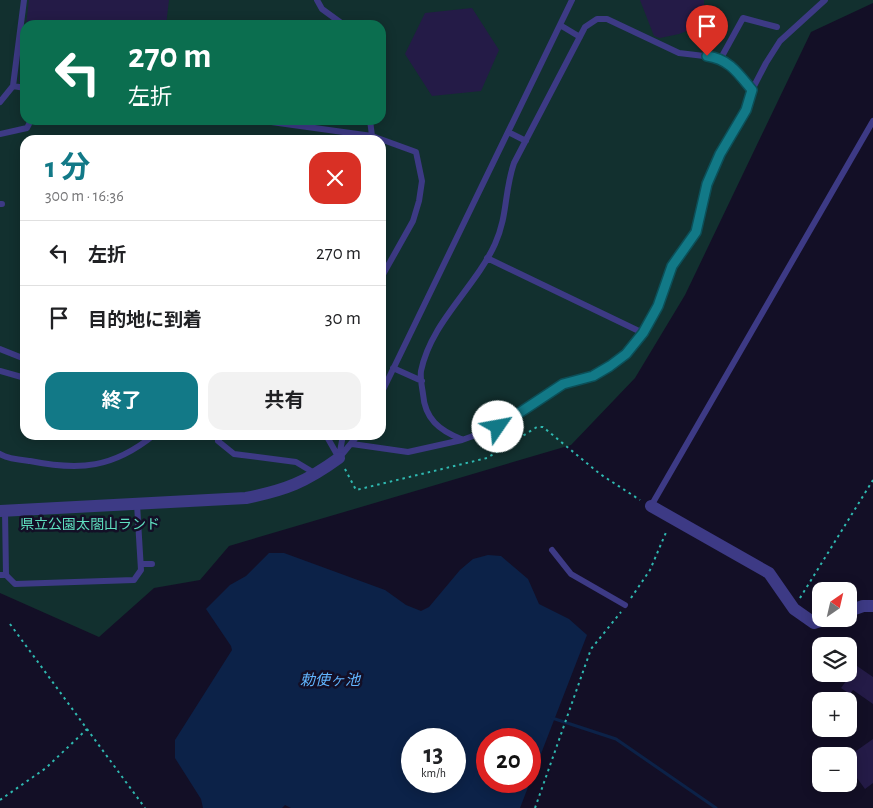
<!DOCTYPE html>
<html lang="ja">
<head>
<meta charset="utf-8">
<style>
	body { margin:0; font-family:"Alegreya Sans","Noto Sans JP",sans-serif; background:#f2f2f2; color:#202124; height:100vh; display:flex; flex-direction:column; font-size:19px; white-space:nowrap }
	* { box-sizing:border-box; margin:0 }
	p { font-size:16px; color:#757577 }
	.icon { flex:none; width:28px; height:28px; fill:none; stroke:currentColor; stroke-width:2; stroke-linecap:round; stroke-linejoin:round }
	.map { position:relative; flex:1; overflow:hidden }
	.sheet { position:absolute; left:20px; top:135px; width:366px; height:305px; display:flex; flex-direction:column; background:#fff; border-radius:15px; box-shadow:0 2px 12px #0003 }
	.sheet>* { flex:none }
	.top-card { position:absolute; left:20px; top:20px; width:366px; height:105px; border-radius:15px; box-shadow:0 2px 12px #0003; background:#0b6e4f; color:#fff; overflow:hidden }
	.needle { width:32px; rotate:34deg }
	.tools { position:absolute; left:812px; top:582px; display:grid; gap:10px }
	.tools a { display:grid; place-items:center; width:45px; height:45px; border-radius:10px; background:#fff; box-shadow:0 2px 12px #0003; font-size:25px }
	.speed { position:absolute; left:401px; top:728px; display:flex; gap:10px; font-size:25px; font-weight:700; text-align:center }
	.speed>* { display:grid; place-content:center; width:65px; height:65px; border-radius:50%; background:#fff; box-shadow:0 2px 12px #0003; line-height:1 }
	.speed small { font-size:12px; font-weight:400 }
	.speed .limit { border:8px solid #d22; background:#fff; color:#111 }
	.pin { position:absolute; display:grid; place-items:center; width:42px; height:42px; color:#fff; margin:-51px -21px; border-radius:50% 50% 50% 0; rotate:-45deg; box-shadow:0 0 5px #0007 }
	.pin .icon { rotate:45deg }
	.me { position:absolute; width:55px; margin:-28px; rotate:57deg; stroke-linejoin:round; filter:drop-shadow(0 0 4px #0008) }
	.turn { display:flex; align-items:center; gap:18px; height:105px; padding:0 25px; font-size:22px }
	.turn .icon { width:65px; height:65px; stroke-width:2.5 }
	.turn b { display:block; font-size:35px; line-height:42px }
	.round { display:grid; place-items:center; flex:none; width:52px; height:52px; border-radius:15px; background:#f2f2f2 }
	.overview { display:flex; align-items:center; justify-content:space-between; height:85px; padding:0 25px }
	h1 { font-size:30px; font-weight:700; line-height:38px; color:#127987 }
	.action { display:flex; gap:10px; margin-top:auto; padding:10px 25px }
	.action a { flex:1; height:58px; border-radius:15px; background:#127987; color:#fff; font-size:20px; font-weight:700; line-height:58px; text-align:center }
	.action a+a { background:#f2f2f2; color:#202124 }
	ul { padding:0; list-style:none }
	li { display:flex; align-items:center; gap:15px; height:65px; padding:0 25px; border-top:1px solid #e0e0e0 }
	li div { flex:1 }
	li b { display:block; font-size:19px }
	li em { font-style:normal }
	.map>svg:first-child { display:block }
	.green { fill:#12302f; fill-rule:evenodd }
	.water { fill:#0c2248; fill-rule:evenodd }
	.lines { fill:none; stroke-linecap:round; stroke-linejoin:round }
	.stream { stroke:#0c2248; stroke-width:3 }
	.building { fill:#241b47 }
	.path { stroke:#2fb8b0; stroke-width:2; stroke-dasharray:2.5 4; stroke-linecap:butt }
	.service { stroke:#3d3a85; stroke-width:6 }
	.minor { stroke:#3d3a85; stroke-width:12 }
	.route-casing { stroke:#0c4f58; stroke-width:12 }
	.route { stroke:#127987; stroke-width:9 }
	.labels { text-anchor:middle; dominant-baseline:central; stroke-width:5; stroke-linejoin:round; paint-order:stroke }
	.park-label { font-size:14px; fill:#5fe0c0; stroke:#130f26 }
	.water-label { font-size:15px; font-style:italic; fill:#62b6ff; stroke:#130f26 }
</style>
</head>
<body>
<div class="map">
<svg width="873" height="808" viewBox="0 0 873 808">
	<rect width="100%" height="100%" fill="#130f26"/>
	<!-- green -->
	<path class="green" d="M0,0H873V3L811,32L685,295L635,378L571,445L229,546L200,580L154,588L99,637L0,593ZM25,25H381V120H25ZM25,140H381V435H25Z"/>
	<!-- water -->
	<path class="water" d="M269,553H284L385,590L406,605L421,611L429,607L460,570L473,559L488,555L501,556L528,579L539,604L569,619L587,635L520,808H291L285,805L282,808H203L201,799L175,758V740L232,650L231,646L206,609L230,585L246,576ZM412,739H455V781H412ZM488,739H530V781H488Z"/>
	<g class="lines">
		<!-- stream -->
		<path class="stream" d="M552,718L616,739L716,808"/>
	</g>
	<!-- building -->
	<path class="building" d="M29,0H169L166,25H26Z
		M640,0H704V12L697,27L679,34L660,38L654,36Z
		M472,8L499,50L481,91L432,96L405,54L425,13Z
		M22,52L25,53V82L19,81Z
		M857,666L873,677V704L853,690L850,694L841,688Z
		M873,739V783L865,789L849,767V756Z"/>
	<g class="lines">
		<!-- path -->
		<path class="path" d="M345,469L356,490L487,458L537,427H543L600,474L640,500
			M631,598L650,570L667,530
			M800,598L873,480
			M10,624L145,808
			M0,800L46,768L87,729
			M535,808L591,649L621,612"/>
		<!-- service -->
		<path class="service" d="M317,0L322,9L344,25
			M560,25L580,37
			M721,58L743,18L777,27
			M13,86L25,88
			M0,102L13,86L24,0
			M257,120L372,136
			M370,120L372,136L416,152L422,181L419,201L413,221L381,278
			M508,132L526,141
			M0,134L27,128L31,120
			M0,204H2
			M487,258L643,333
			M0,349L25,359
			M393,368L422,381
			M0,371L25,378
			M381,394L572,0
			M228,435L221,437L218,441L234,454L296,462L316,474
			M326,435L339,458
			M461,439C439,430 425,419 423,394C422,387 420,378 421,371C431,322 475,288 495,244C508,215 504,192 514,163L585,27L597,19H607L679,53L721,58L734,68L752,90
			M352,444L408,452L462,440L498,427L563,384L593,376L610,366L625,354L643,333L658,306L672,266L696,232L707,184L720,154L746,110L752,90L766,63L780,41L825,0
			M0,454C8,459 21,460 30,461C80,471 113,468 154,435
			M339,457L343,435
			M339,458L358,435
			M651,506L873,121
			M552,550L571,574L625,605
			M141,564H152
			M0,575H6L5,511
			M6,575L15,584L134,580L141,570L137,504"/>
		<!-- minor -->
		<path class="minor" d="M651,506L769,573L794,609L814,623L826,619
			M0,511L246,498C286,490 306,482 339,458
			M849,611L863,606H873"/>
	</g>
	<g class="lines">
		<!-- route casing -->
		<g class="route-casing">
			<path id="route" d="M498,427L563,384L593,376L610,366L626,354L643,333L658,306L672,266L696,232L707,184L720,154L746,110L752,90C738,73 729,59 707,56"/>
		</g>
		<!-- route -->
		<use href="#route" class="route"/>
	</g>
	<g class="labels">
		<!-- park labels -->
		<g class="park-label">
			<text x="90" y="525">県立公園太閤山ランド</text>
		</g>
		<!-- water labels -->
		<g class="water-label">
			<text x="330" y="680">勅使ヶ池</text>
		</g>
	</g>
</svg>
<div class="tools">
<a><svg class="needle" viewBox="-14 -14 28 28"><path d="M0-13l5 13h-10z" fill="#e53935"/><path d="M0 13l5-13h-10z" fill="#757577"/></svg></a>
<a><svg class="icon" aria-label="layers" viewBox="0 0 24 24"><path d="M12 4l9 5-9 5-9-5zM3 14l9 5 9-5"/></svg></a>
<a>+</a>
<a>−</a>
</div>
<div class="speed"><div>13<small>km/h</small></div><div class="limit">20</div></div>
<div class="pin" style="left:707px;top:56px;background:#d93025"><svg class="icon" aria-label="arrive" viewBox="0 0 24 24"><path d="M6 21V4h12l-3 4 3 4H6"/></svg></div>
<svg class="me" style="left:498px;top:427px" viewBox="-20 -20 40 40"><circle r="19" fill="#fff"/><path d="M0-13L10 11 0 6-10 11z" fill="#127987"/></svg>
<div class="top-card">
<div class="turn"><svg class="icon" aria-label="left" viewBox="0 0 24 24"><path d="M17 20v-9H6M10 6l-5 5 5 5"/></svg><div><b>270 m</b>左折</div></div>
</div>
<section class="sheet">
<div class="overview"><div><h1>1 分</h1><p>300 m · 16:36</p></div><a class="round" style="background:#d93025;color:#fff"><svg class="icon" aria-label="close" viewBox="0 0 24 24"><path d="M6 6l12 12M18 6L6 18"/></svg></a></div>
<ul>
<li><svg class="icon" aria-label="left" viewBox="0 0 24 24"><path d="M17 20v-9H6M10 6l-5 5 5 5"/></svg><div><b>左折</b></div><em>270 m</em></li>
<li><svg class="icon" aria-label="arrive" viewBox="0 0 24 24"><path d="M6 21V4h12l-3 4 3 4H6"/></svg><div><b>目的地に到着</b></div><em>30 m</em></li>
</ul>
<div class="action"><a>終了</a><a>共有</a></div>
</section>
</div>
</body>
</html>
